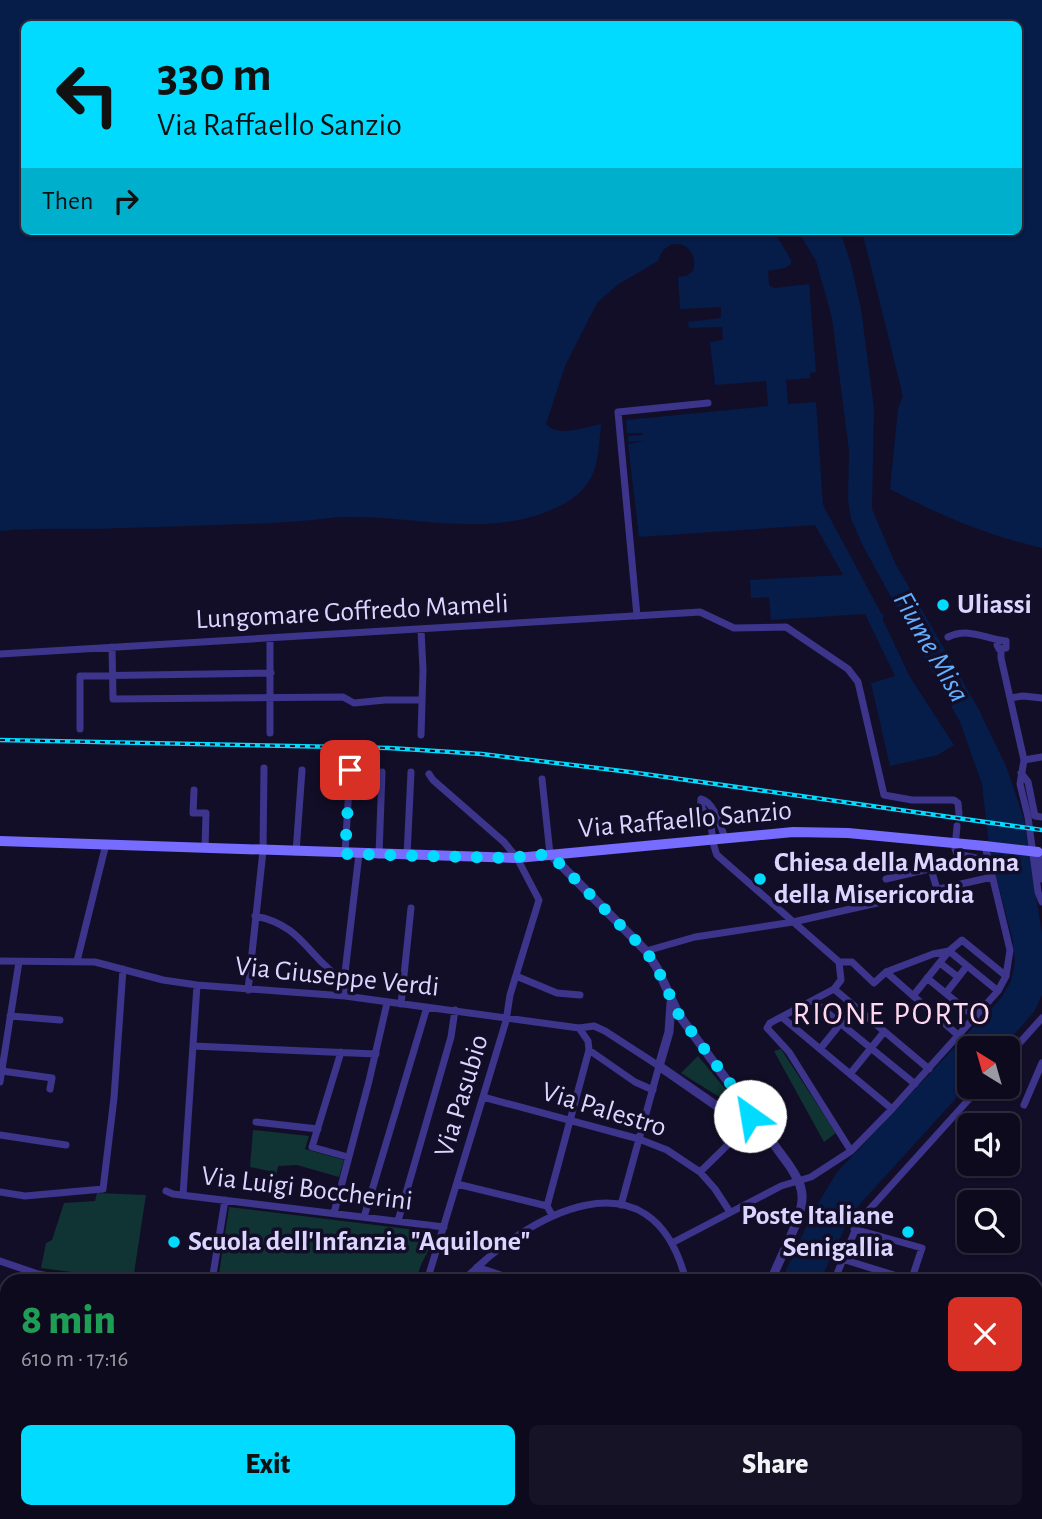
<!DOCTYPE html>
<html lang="en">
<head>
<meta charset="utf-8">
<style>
	body { margin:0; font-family:"Alegreya Sans",sans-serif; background:#171327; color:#f1f3f6; height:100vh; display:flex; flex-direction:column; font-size:26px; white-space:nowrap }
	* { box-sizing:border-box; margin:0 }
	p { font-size:23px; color:#9b9aa4 }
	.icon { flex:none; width:38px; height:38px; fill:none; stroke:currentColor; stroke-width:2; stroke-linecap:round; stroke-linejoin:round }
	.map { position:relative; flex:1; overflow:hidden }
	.panel { position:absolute; left:0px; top:1274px; width:1043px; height:245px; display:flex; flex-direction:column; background:#0e0a1e; border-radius:21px 21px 0 0; box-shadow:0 2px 5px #0004,0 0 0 2px #2e2b3c }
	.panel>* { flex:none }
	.banner { position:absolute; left:21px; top:21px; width:1001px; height:214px; border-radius:10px; box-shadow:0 2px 5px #0004,0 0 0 2px #2e2b3c; background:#01dbff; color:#111; overflow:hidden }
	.needle { width:46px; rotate:323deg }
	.fabs { position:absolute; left:957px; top:1036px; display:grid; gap:14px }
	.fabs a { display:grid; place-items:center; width:63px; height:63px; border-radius:10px; background:#0e0a1e; box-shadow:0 2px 5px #0004,0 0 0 2px #2e2b3c; font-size:35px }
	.pin { position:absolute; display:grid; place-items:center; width:60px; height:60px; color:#fff; margin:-30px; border-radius:14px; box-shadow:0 4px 10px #0006 }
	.me { position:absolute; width:77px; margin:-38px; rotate:328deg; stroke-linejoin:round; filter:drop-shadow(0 0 5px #0008) }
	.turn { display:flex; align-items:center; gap:24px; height:147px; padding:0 21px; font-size:32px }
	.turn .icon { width:91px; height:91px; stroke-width:2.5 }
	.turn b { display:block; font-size:49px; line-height:60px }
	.then { display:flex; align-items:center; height:66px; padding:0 21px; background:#0003; gap:14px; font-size:26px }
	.round { display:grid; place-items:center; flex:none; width:74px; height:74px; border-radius:10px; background:#171327 }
	.overview { display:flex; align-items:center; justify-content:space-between; height:119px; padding:0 21px }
	h1 { font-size:42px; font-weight:800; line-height:52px; color:#1e9e55 }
	.action { display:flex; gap:14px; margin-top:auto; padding:14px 21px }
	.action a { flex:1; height:80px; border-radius:10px; background:#01dbff; color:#111; font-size:28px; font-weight:800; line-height:80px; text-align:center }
	.action a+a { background:#171327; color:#f1f3f6 }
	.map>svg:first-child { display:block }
	.green { fill:#103333 }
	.water { fill:#061c49 }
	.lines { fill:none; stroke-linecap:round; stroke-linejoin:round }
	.minor { stroke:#3c358b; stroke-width:7 }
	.tertiary { stroke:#3c358b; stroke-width:9 }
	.secondary { stroke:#766cff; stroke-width:10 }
	.rail-casing { stroke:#01dbff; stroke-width:4.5 }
	.rail { stroke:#130e28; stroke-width:2; stroke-dasharray:5; stroke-linecap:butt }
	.secondary-bridge { stroke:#766cff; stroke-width:10 }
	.route { stroke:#01dbff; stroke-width:12; stroke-dasharray:0 21.6 }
	.poi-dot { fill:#01dbff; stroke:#130e28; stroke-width:2.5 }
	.labels { text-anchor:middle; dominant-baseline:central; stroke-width:7; stroke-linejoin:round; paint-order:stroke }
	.poi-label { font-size:28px; font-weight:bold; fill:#dcd5ff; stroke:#130e28; text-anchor:start }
	.street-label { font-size:28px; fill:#dcd5ff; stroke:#130e28 }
	.water-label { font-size:30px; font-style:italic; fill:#63b0ff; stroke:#130e28 }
	.quarter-label { font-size:32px; letter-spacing:2px; fill:#ffd7ef; stroke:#130e28 }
</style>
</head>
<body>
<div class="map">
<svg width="1042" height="1519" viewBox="0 0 1042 1519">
	<rect width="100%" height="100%" fill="#130e28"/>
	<!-- green -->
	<path class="green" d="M781,1049L836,1133L824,1142L774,1051Z
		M698,1056L745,1113L681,1073Z
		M253,1130L309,1136L305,1149L344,1160L339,1177L297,1165L278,1166L276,1176L268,1174L269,1171L250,1167Z
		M97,1193L146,1195L133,1280L41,1268L46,1243L52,1240L64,1203L95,1201Z
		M229,1207L424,1231L431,1237C432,1253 416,1264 418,1281H218Z"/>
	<!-- water -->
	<path class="water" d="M0,0H1042V548C989,536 938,515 890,489L898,408L903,396L862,231H1018V24H24V231H774L791,260V264L785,268L768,271L769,285L774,288L809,284L816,372L810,373V378L786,380L788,404L816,402L823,505L881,613H883V620L910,677L954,745L938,755L890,766L871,683L895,676L865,614L771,620L769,597L751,598L750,580L843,575L815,525L639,537L628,444L644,441L628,442V436L643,435V433H627L626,420L768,406L766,381L715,385L710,342L723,340L722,327L689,328L688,322L721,318V307L680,309L678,277L686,276L693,271C701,243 666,232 658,261L617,285L597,303L565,366L546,424C559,438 585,427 601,424C598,456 599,483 567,502C498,542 418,515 344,517C330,517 316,520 302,521C242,525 181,526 122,528C81,530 40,527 0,531Z
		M798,231H840L851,264L861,309L874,408L872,509L895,563L979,710L1006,766L1024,819L1042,934V995L1034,1012L1002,1048H970L969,1084L860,1204L848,1221L820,1281H781L813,1212L837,1172L1001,998L1011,981L1015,962L1013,941L990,854L982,784L960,722L863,546L851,519L848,499L849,451L832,318L816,261Z"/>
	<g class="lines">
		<!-- minor -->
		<path class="minor" d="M637,616L618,412L708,403
			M421,630L423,670L421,735
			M948,637C969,627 986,639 1006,641V648L999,649L997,645L998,641
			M112,647L113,699L343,697L354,703L385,700H422
			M1001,650V658L1024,760L1020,784L1028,817L1038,892L1042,902
			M0,654L700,612L734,628L786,627L848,669L858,682L884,795L912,800H954L958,803L959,814
			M1010,698L1023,696L1042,698
			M80,729V676L271,673
			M270,733V639
			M1024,760L1042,757
			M1021,773L1028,782L1035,816L1042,817
			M542,779L550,854
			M194,790L193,813H206L205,849
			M956,837L957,826
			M725,838C720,825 714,802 701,799C699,810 709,815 711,826C713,837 712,844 717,855L839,962L841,980L834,989L770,1023L767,1028L789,1052L851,1151
			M955,849L957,854L976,858L985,867
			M296,852L302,770
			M1038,852L1042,879
			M345,854L350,770
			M379,855L382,772
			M407,856L411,772
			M931,869L937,889
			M886,879L963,861H968L978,868L984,867
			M255,916C303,925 308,958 344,981
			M646,951L695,937L793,922L992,877
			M0,961L95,962L163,980L197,985L345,996L579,1028L594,1026L605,1031L659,1066L621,1205
			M77,961L106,844
			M839,962H852L874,983L886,972L933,954L949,951L962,940L1006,976
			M940,963L958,977
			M886,972L959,1036
			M516,976L557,993L580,995
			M927,978L976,1018
			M834,989L929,1069
			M248,990L263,851L264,768
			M946,993L967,966
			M345,996L344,981L359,854
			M913,996L949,951L998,991
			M813,1001L915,1084
			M401,1004L411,908
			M10,1016L60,1020
			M783,1018L892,1109
			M193,1046L376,1054
			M820,1049L854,1007
			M589,1050L635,1082L653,1090
			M341,1052L312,1147L348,1157
			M1008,1056L1042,1018
			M2,1071L52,1078L50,1089
			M850,1074L884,1032
			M0,1082L19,962
			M483,1097L639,1139L667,1150L700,1172L715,1189L730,1212
			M1024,1105L1042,1063
			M256,1122L318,1129
			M0,1135L66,1145
			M700,1172L746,1127
			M457,1184L547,1206
			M166,1191L173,1194L444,1227
			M0,1192L25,1196L103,1189L114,1098L123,969
			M183,1195L197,985
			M334,1213L369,1081L387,1003
			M552,1215L547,1206L589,1050L588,1041L579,1028
			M364,1217L427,1007
			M398,1221L451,1037L455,1010
			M854,1229L922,1248L911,1281
			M672,1243L781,1186L811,1177L851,1151L892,1109L998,991L1006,976L1010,950L985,846
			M842,1259L913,1281
			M0,1261L38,1274L76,1281
			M477,1267L518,1281
			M212,1281L225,1200
			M427,1281L506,1021L510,995L539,900L517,858L504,842L433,780L429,774
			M463,1281C527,1215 652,1145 686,1281
			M834,1281L859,1221L980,1087
			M1036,1321L1042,1323
			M1036,1375L1042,1377
			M1036,1425L1042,1427
			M1036,1483L1042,1485"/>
		<!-- tertiary -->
		<path class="tertiary" d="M550,854L646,951L657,968L679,1015L789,1165C795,1174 802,1185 802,1196C804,1215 778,1261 771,1281
			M671,1003L669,1032L659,1066L770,1143
			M0,1478L7,1480
			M169,1512L218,1519
			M384,1519L393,1515L401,1519
			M697,1519L699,1512"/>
		<!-- secondary -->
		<path class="secondary" d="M0,841L517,858L793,832L848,833L985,846"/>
		<!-- rail casing -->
		<g class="rail-casing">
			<path id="rail" d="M0,740L389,748L482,754L630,772L1042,830"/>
		</g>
		<!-- rail -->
		<use href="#rail" class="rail"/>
		<!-- secondary-bridge -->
		<path class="secondary-bridge" d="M985,846L1038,852"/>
	</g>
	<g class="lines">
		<!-- route -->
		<path class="route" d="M350,770L345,854L506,858L550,854L646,951L657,968L679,1015L750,1110V1116"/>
	</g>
	<!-- markers -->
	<g class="poi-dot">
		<circle cx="943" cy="605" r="7"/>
		<circle cx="760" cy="879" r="7"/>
		<circle cx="908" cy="1232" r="7"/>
		<circle cx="174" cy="1242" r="7"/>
	</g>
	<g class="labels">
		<!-- poi labels -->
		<g class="poi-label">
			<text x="957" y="605">Uliassi</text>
			<text x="774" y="863">Chiesa della Madonna<tspan x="774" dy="32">della Misericordia</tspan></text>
			<text x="894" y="1216" text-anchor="end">Poste Italiane<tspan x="894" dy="32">Senigallia</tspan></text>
			<text x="188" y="1242">Scuola dell'Infanzia "Aquilone"</text>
		</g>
		<!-- street labels -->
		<g class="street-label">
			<text transform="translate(352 612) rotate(-3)">Lungomare Goffredo Mameli</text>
			<text transform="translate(685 820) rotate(-5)">Via Raffaello Sanzio</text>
			<text transform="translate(337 977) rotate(6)">Via Giuseppe Verdi</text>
			<text transform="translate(462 1096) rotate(-73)">Via Pasubio</text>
			<text transform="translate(604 1110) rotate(17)">Via Palestro</text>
			<text transform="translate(307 1189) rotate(7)">Via Luigi Boccherini</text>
		</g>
		<!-- water labels -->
		<g class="water-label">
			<text transform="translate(931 647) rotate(60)">Fiume Misa</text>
		</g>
		<!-- quarter labels -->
		<g class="quarter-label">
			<text x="892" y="1014">RIONE PORTO</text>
		</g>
	</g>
</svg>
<div class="fabs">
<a><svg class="needle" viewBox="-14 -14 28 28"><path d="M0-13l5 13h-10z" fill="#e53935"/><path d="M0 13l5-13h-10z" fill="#9b9aa4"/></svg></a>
<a><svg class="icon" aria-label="sound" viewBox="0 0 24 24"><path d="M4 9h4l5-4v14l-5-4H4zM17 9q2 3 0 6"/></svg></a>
<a><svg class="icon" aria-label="search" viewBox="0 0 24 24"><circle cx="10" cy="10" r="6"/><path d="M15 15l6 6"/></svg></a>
</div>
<div class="pin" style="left:350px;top:770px;background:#d93025"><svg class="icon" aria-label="arrive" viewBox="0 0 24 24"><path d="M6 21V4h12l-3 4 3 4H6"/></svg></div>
<svg class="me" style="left:750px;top:1116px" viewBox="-20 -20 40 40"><circle r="19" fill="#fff"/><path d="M0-13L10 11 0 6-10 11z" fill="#01dbff"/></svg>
<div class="banner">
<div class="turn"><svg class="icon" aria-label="left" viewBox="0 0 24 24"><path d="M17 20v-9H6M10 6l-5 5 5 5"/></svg><div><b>330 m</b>Via Raffaello Sanzio</div></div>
<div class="then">Then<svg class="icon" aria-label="right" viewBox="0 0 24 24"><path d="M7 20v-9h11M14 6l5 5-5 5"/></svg></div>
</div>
<section class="panel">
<div class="overview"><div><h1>8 min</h1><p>610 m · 17:16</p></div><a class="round" style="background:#d93025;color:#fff"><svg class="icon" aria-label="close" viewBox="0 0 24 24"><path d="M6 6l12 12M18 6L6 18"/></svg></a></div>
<div class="action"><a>Exit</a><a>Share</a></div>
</section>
</div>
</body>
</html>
